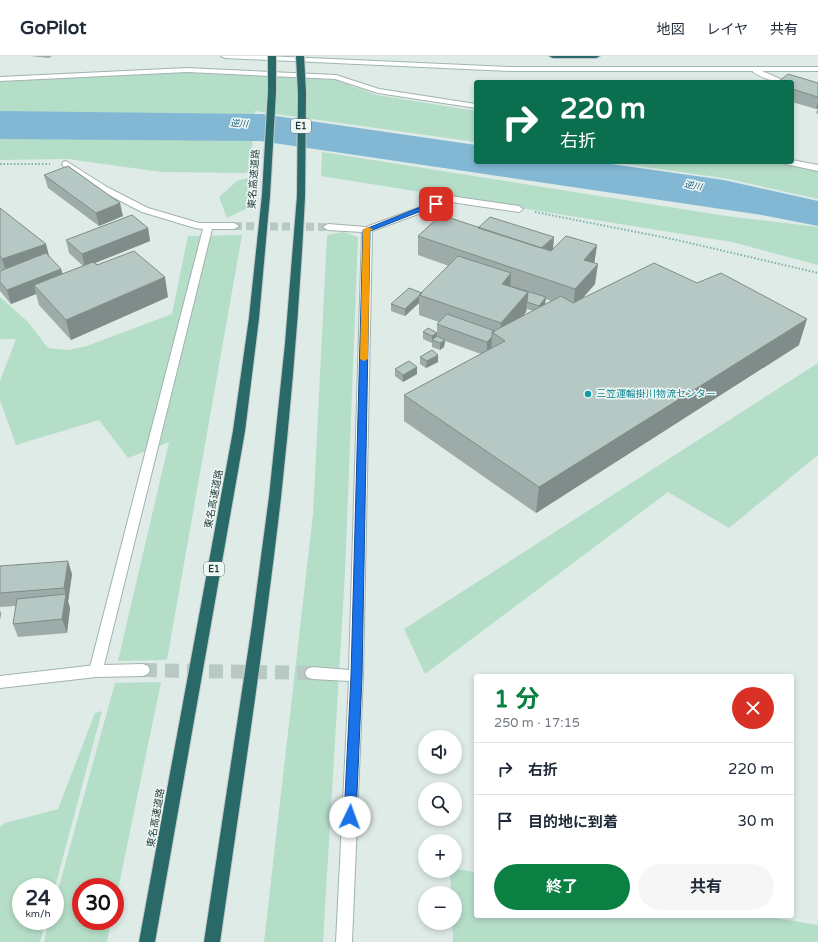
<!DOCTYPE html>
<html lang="ja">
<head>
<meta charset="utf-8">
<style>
	body { margin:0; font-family:"Varela Round","Noto Sans JP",sans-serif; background:#f6f6f7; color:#1f2937; height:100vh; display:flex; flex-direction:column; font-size:15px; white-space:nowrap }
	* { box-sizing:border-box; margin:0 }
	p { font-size:13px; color:#747a83 }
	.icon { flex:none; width:22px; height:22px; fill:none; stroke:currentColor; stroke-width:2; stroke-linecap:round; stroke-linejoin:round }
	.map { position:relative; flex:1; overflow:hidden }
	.details { position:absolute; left:474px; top:618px; width:320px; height:244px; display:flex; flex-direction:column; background:#fff; border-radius:4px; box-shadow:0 2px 6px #0003 }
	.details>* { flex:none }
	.hud { position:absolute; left:474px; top:24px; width:320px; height:84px; border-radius:4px; box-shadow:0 2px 6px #0003; background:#0b6e4f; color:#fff; overflow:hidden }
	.fabs { position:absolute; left:418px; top:674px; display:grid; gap:8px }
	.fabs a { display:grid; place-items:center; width:44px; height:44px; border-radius:50%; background:#fff; box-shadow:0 2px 6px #0003; font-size:20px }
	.speed { position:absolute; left:12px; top:822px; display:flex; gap:8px; font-size:20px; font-weight:700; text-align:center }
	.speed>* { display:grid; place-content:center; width:52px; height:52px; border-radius:50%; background:#fff; box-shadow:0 2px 6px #0003; line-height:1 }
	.speed small { font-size:10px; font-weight:400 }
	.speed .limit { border:6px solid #d22; background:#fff; color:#111 }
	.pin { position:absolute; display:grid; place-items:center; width:34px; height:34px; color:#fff; margin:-17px; border-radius:8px; box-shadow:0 2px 6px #0006 }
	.me { position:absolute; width:44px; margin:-22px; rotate:3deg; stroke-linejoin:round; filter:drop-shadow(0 0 3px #0008) }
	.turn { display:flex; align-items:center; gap:14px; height:84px; padding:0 20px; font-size:18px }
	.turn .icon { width:52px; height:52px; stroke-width:2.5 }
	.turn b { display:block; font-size:28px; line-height:34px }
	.round { display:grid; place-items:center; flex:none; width:42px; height:42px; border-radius:21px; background:#f6f6f7 }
	.summary { display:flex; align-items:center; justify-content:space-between; height:68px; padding:0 20px }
	h1 { font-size:24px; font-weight:700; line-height:30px; color:#0b8043 }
	.primary-button { display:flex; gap:8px; margin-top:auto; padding:8px 20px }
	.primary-button a { flex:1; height:46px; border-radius:24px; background:#0b8043; color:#fff; font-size:16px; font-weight:700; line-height:46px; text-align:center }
	.primary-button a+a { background:#f6f6f7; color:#1f2937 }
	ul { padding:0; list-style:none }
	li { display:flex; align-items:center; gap:12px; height:52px; padding:0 20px; border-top:1px solid #e0e1e3 }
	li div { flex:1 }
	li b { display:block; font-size:15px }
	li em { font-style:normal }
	header { display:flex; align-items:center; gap:24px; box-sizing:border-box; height:56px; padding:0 20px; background:#fff; border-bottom:1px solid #e0e1e3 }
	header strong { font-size:19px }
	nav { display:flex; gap:22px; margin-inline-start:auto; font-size:14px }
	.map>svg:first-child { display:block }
	.green { fill:#b5dec8 }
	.water { fill:#82b8d4 }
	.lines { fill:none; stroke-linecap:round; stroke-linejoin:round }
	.street-tunnel-far1 { stroke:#b8c8c4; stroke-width:8; stroke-dasharray:8 4; stroke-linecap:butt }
	.street-tunnel { stroke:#b8c8c4; stroke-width:14; stroke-dasharray:14 8; stroke-linecap:butt }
	.lane-casing { stroke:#a1b3af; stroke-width:2 }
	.street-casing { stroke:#a1b3af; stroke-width:2 }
	.secondary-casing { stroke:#9db7b2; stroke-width:2 }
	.highway-casing { stroke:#c0c8c8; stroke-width:2 }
	.path { stroke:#7db0aa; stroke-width:2; stroke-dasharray:1.5 2; stroke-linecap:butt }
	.lane { fill:#fff; fill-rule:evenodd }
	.street { fill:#fff; fill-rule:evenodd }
	.secondary { fill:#fff; fill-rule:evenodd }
	.highway { fill:#296968; fill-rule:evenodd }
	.highway-bridge-casing { stroke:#c0c8c8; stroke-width:10; stroke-linecap:butt }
	.highway-bridge { stroke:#296968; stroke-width:8 }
	.wall { fill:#9daca9; fill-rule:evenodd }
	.shaded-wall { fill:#7f8c89 }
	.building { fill:#b6c8c4; stroke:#7f8c89 }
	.route { fill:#1a73e8; stroke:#114b97 }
	.slow { fill:#f59e0b }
	.culture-dot { fill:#0f9aa8; stroke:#eff7f5; stroke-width:1.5 }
	.labels { text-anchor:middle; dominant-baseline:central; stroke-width:3; stroke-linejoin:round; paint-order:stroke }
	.far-water-label { font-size:9px; font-style:italic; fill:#16577a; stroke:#eff7f5 }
	.shield { fill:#eff7f5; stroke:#5d7371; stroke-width:1 }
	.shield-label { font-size:9px; font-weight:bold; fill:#1f3b39 }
	.street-label { font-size:10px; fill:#1f3b39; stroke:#eff7f5 }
	.culture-label { font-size:10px; fill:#0d838f; stroke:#eff7f5; text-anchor:start }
</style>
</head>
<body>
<header>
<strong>GoPilot</strong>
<nav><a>地図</a><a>レイヤ</a><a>共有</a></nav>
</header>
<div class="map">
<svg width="818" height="886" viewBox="0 0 818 886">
	<rect width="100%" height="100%" fill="#deebe7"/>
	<!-- green -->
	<path class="green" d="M188,14L190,17L251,19L335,24L377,39L476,55V86L255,55L250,117L161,116L68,103L0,104V26Z
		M322,96L726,160L818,171V209L732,186L321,120Z
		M611,106H784L818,113V143L729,123Z
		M250,121L248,152L227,162L219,141L237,125Z
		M343,176L358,181L345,517L323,886H264L313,458L327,179Z
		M242,179L167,604L118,605L169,386L128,402L99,364L16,389L0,344V325L16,283H0V241L28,266L48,292L68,294L87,290L172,258L188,180Z
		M818,307V399L729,472L668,436L425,618L404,573Z
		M161,626L115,848V831H81V865H111L107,886H44L49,865H55V845L115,627Z
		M102,655L55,831H21V865H46L40,886H0V771L5,767L58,753L95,657Z
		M455,813L476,816V860H762L818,869V886H453L452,867H455V837H451L450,815H455Z"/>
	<!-- water -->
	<path class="water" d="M0,55L262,58L476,89V106H597L724,124L818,145V170L762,159L260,85L0,83Z"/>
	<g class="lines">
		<!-- street-tunnel-far1 -->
		<path class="street-tunnel-far1" d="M234,170L328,171"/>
		<!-- street-tunnel -->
		<path class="street-tunnel" d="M143,614L312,617"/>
		<!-- lane casing -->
		<g class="lane-casing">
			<path id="lane" d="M96,609L101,611L103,615L101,619L96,621L0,632V620Z"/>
		</g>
		<!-- street casing -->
		<g class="street-casing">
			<path id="street" d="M187,12L336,19L379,33L476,48V52L378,37L335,23L187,16L0,25V21Z
				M753,12C756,12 783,24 786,26C773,26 764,23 753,16Z
				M792,104L818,109V115L785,108L784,106H792Z
				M66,105L107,131L148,152L199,167H234L239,170L234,173H212L104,609L143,608L148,610L150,614L148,618L143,620L96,621L91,619L89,615L203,173L195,172L142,156L101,135L63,110L62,108L63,106Z
				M450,140L519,150L523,153L519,156L451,146L372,175L363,620L352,886H336L349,625L312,623L307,621L305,617L307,613L312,611L349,614L362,176L328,174L323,171L328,168L366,171Z"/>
		</g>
		<!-- secondary casing -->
		<g class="secondary-casing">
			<path id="secondary" d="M221,0H265L509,11H818V15H509L225,2Z"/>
		</g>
		<!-- highway casing -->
		<g class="highway-casing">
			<path id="highway" d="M549,0H600L596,2H553Z
				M266,136L270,139L259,262L245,375L155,886H139L233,375L249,262L262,139Z
				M301,137L305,140C300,241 292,341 281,441C264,590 241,738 220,886H204L252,569L269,441L285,288L297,140Z"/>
		</g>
		<!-- path -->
		<path class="path" d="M0,108H50
			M535,156L677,184L818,217"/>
		<!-- lane -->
		<use href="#lane" class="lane"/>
		<!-- street -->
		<use href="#street" class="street"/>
		<!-- secondary -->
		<use href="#secondary" class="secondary"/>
		<!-- highway -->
		<use href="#highway" class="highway"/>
		<!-- highway-bridge casing -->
		<g class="highway-bridge-casing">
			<path id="highway-bridge" d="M300,0L302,37L301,140
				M266,139L272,36V0"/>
		</g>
		<!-- highway-bridge -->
		<use href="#highway-bridge" class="highway-bridge"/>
	</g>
	<!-- wall -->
	<path class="wall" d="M30,0H52L49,2Z
		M792,26L818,27V58L816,57L818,52L816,53L792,46Z
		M44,119L123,160L99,170L48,132Z
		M0,152L61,213L63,218L83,210L69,197L66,184L148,172L150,185L95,207L168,241L71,284L39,249L36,238L11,248L0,235V215L1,214L0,213Z
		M478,172L553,194L597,189L594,207L595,228L582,243L799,289L536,457L404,365V339L481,298L445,285L444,291L440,294L432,291V287L423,283V276H437V268L439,266L419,259V247L405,260L391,255V248L422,237L449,210L418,199V180ZM546,243L551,245L545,249V248ZM527,253L533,255L523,260L526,256Z
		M420,301L438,306L426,312L420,308Z
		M395,313L417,318L403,326L395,320Z
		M0,510L72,518L68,546L70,552L67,577L18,581L13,568L16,550L0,551Z"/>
	<!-- shaded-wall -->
	<path class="shaded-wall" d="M818,45V52L816,53Z
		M120,147L123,160L99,170L96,157Z
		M148,172L150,185L85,211L82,198Z
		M554,181L553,194L537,208L538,195Z
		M46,188L51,207L8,222L2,203Z
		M597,189L594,209L584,204Z
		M598,208L595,228L573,253L575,233Z
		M61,213L65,227L34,229L36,238L11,248L7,234Z
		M511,217L510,237L502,228Z
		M165,221L168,241L71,284L66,264Z
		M528,236L526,256L502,283L500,282L501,267Z
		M419,240V247L405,260V253Z
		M546,241L545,248L538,257L539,250Z
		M807,263L799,289L536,457L539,431Z
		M437,277V284H432V287V280Z
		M492,281L491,295L487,300V286Z
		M445,284L444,291L440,294V287Z
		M438,299V306L426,312L427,305Z
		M417,311V318L403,326V319Z
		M68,505L72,518L68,546L64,532Z
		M66,538L70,552L67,577L62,563Z
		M0,554L1,558L0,564Z"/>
	<!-- building -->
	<path class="building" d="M788,18L818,27V41L792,33V26H778Z
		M68,110L120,147L96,157L44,119Z
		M0,152L46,188L2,203L0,200Z
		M132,159L148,172L82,198L66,184Z
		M441,159L551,195L566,180L597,189L584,204L598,208L575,233L418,180Z
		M490,161L554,181L541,192L478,172Z
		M134,195L165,221L66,264L34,229L93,206L97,209Z
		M46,197L61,213L7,234L0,226V215Z
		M458,200L511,217L502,228L528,236L501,267L419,239Z
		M654,207L697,227L721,217L807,263L539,431L404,339L505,285L492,276L561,240L573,247Z
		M513,231L546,241L539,250L527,246L528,236Z
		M409,232L422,237L405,253L391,248Z
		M447,258L495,275L492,276V281L487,286L437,268Z
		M428,272L437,277L432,280L423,276Z
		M437,280L445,284L440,287L432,284Z
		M432,294L438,299L427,305L420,301Z
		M409,305L417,311L403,319L395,313Z
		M68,505L64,532L0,537V510Z
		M66,538L62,563L13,568L17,543Z"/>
	<!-- route -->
	<path class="route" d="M433,146L439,148L370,175L362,620L356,761L354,764L350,766L346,764L344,761L351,620L363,174Z"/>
	<!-- slow -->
	<path class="slow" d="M367,171L373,173L370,175L368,303L364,305L360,303L363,174Z"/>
	<!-- markers -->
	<circle class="culture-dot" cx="588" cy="338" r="4"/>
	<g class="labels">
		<!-- far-water labels -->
		<g class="far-water-label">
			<text transform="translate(239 68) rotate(3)">逆川</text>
			<text transform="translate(693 130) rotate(11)">逆川</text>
		</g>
		<!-- shield labels -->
		<g class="shield">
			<rect x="291" y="63" width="20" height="14" rx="3"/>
			<rect x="204" y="506" width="20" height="14" rx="3"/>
		</g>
		<g class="shield-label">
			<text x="301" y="70">E1</text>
			<text x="214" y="513">E1</text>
		</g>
		<!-- street labels -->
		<g class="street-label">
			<text transform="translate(254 123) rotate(-86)">東名高速道路</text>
			<text transform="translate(214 443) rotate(-79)">東名高速道路</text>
			<text transform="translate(156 762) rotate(-80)">東名高速道路</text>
		</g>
		<!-- culture labels -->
		<g class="culture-label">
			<text x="596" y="338">三笠運輸掛川物流センター</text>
		</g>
	</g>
</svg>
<div class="fabs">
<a><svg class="icon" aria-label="sound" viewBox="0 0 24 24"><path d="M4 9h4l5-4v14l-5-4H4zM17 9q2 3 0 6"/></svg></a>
<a><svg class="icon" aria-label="search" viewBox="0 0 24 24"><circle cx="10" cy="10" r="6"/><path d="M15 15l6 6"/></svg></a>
<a>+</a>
<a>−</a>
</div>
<div class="speed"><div>24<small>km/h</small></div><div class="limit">30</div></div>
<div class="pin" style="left:436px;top:148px;background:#d93025"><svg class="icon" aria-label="arrive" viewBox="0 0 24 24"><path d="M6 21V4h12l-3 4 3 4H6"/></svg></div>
<svg class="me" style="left:350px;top:761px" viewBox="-20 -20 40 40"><circle r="19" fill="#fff"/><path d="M0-13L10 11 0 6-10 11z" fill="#1a73e8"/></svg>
<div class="hud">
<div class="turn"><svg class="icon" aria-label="right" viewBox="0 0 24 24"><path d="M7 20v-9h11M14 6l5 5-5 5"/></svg><div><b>220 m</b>右折</div></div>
</div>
<section class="details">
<div class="summary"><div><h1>1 分</h1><p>250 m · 17:15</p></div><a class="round" style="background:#d93025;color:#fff"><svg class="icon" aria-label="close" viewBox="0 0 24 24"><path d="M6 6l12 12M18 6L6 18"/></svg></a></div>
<ul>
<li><svg class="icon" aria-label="right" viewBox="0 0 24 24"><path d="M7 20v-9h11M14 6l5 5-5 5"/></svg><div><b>右折</b></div><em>220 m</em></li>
<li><svg class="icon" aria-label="arrive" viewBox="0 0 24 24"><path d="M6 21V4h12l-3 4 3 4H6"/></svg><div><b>目的地に到着</b></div><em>30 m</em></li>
</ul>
<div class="primary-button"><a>終了</a><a>共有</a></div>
</section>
</div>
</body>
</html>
